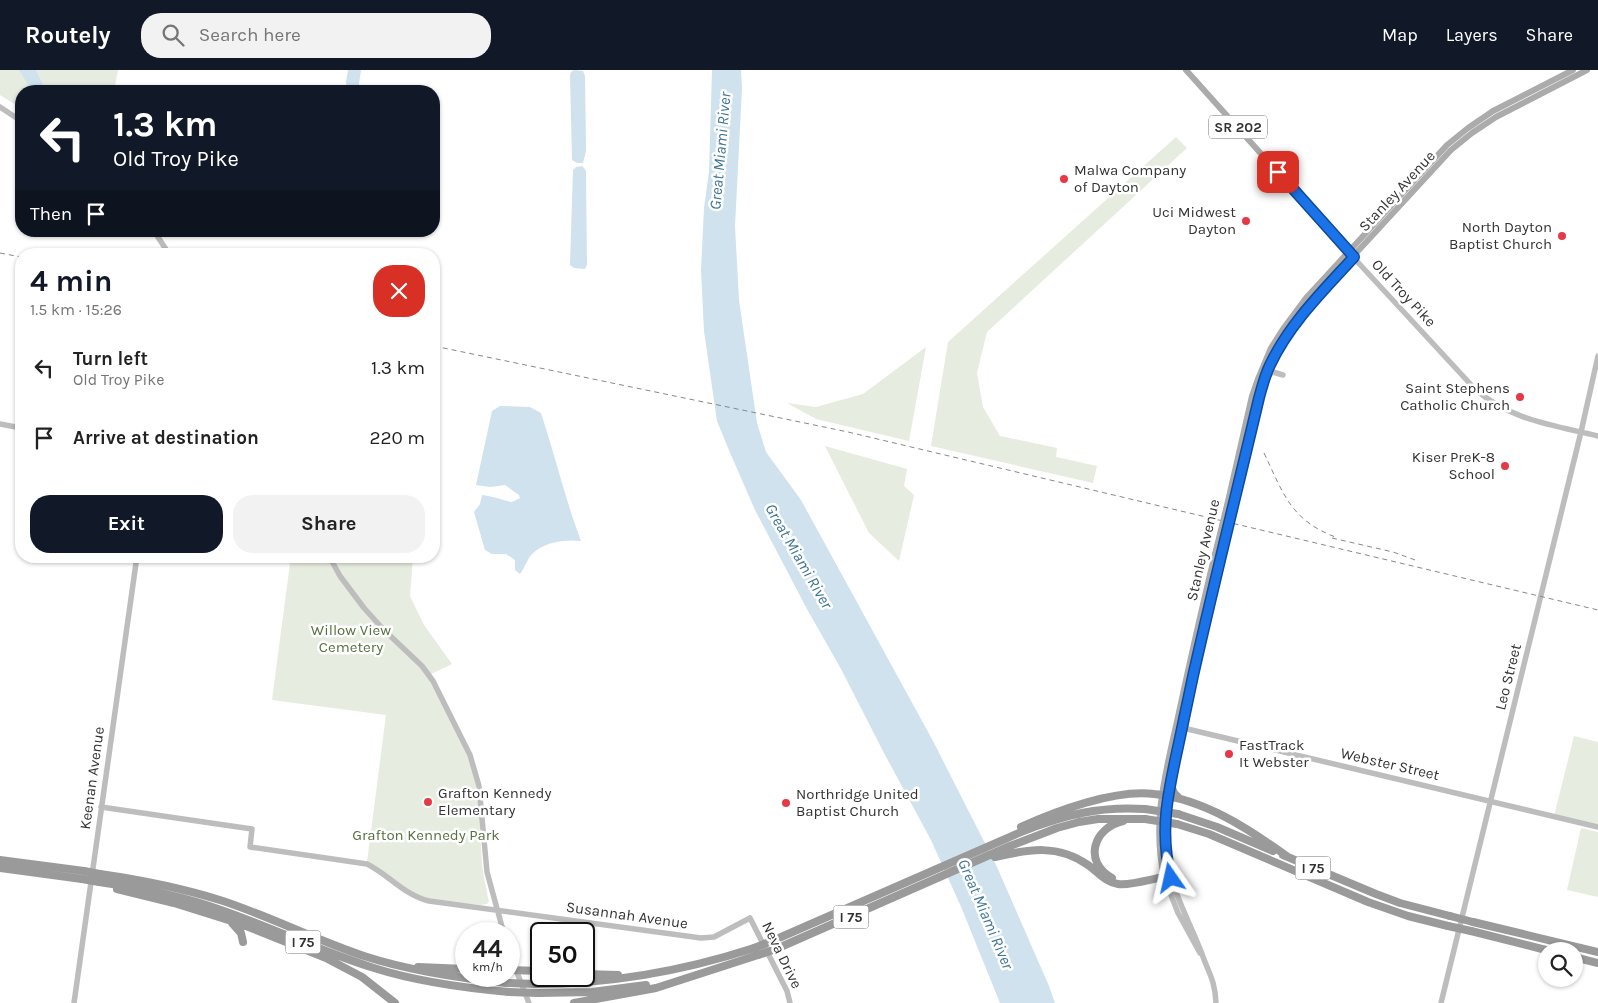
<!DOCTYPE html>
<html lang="en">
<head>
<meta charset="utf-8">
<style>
	body { margin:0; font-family:Karla,sans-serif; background:#f2f2f2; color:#222; height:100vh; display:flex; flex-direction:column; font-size:19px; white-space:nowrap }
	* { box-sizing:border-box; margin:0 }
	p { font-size:16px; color:#767676 }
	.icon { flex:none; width:28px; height:28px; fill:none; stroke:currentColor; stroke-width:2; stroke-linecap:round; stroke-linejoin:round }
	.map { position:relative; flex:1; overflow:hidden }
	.side { position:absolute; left:15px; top:178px; width:425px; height:315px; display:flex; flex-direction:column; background:#fff; border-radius:20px; box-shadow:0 1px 4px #0004 }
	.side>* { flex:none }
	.hud { position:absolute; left:15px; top:15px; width:425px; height:152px; border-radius:20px; box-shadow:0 1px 4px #0004; background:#111827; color:#fff; overflow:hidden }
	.buttons { position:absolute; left:1538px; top:872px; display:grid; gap:10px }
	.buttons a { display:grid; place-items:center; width:45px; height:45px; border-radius:50%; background:#fff; box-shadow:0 1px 4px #0004; font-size:25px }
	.speed { position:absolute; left:455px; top:852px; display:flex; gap:10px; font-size:25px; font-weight:700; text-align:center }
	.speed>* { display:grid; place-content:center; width:65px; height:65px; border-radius:50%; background:#fff; box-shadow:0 1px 4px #0004; line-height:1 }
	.speed small { font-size:12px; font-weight:400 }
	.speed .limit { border:2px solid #111; border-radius:8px; background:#fff; color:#111 }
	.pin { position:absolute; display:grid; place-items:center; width:42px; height:42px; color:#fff; margin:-21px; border-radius:10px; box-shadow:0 2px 8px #0006 }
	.me { position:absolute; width:55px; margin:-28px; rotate:349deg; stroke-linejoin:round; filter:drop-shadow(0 0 4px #0008) }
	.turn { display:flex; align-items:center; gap:18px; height:105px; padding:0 15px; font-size:22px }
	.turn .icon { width:65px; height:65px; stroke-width:2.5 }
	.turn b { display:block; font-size:35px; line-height:42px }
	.then { display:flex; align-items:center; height:48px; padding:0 15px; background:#0003; gap:10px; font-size:19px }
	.round { display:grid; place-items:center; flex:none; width:52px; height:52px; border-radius:20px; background:#f2f2f2 }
	.head { display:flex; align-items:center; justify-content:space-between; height:85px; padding:0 15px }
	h1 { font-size:30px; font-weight:700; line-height:38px; color:#111827 }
	.button { display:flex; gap:10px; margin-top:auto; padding:10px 15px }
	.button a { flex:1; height:58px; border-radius:20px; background:#111827; color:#fff; font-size:20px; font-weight:700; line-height:58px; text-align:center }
	.button a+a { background:#f2f2f2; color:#222 }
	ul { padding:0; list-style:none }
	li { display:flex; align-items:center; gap:15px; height:70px; padding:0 15px }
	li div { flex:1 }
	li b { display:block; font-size:19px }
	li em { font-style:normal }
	header { display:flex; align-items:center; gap:30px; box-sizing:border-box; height:70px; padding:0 25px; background:#111827; color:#fff }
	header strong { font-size:24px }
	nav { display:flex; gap:28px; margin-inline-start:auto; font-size:18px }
	.search { width:350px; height:45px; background:#f2f2f2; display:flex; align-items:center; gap:12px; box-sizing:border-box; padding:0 18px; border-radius:20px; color:#767676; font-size:19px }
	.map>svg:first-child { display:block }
	.green { fill:#e6ecdf }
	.water { fill:#cfe2ee }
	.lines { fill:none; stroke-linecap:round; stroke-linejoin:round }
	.secondary { stroke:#bdbdbd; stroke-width:5.5 }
	.primary { stroke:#ababab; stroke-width:6 }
	.highway { stroke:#9a9a9a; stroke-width:8 }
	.rail { stroke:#888; stroke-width:1; stroke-dasharray:5 4; stroke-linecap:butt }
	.primary-bridge { stroke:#ababab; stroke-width:6 }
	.highway-bridge { stroke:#9a9a9a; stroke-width:8 }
	.route-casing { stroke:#114b97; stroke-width:12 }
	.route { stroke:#1a73e8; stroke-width:9 }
	.poi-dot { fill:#e63946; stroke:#fff; stroke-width:2 }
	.labels { text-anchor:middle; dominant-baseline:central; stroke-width:5; stroke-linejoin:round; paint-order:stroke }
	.shield { fill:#fff; stroke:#707070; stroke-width:1 }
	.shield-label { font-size:14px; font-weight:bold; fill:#333 }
	.poi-label { font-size:15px; fill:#333; stroke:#fff; text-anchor:start }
	.street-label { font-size:15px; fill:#333; stroke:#fff }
	.park-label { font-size:15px; fill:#56703f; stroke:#fff }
	.water-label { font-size:16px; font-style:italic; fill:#3f7597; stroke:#fff }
</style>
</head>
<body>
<header>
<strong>Routely</strong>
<div class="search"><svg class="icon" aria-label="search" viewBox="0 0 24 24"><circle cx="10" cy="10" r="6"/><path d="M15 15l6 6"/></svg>Search here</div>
<nav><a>Map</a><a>Layers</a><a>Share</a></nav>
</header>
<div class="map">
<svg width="1598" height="933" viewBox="0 0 1598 933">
	<rect width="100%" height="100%" fill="#fff"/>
	<!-- green -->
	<path class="green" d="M0,0H118L114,21H21V38L0,25Z
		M1176,67L1187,78L987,262L977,303L983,337L1000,366L1057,378L1056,387L1097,396L1093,413L931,376L948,272Z
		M926,277L909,371L816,349L787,333L816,337L863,324Z
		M825,376L907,399L904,416L914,425L899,491L869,463Z
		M291,486H413L410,526L424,555L452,594L427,606C444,634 468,678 475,710C481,737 480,766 482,794C483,805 486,816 488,828L489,831L487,834L480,835L433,830L420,827L367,792L386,645L272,630Z
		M1574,666L1598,672V757L1554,746Z
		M1581,758L1598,762V827L1567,820Z"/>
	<!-- water -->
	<path class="water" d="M19,0H36L46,21H32Z
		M348,0H361L358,21H347L346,12Z
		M574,0L583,1L585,6L586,81L583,93H577L572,90L570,5L571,2Z
		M712,0H741L742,18L735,156L739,230L757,353L766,382L801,430L933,671L997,797L1049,916L1055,933H1000L962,839L931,770L884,683L841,599L807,539L755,440L731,385L717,351L704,261L701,200L704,138L709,102Z
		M582,96L584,98L586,101L587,195L585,199L574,198L570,195L573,100L576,97Z
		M500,336L530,337L541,343C555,385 565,429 581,471C565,469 544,472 532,484C527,489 525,498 520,504L515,500V490L506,484H492L485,480L474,442L480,434L482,425C493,426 501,430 512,432L520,428L519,425L505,415L491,417L476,415L492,341Z"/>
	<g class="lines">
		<!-- secondary -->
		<path class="secondary" d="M0,37L21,51
			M154,161L169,184
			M1353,187L1474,318C1509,350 1553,355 1598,366
			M1267,307L1273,302L1283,305
			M0,354L21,358
			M329,486L340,506L364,538L383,559L422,596L433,611L470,685L479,716L487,802L504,864
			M1179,657L1598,757
			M101,737L252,759L250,777L367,794C389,805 404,825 429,831L701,868L714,867L750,848L787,921L790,933
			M1170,803C1177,831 1192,857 1202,884C1209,904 1215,910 1216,933
			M1164,807L1178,843L1200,883
			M509,882L529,933
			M74,933L137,486
			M1441,933L1581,362L1598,286"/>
		<!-- primary -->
		<path class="primary" d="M1186,0L1350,183
			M1229,427L1252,326L1258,309L1271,278L1283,259L1306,228L1447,75L1468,58L1493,41L1573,0
			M1235,428L1259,328L1264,311L1277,281L1288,262L1311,232L1451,80L1472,63L1496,47L1587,0
			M1170,803C1156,752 1174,699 1184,649C1197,587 1211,526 1226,466
			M1164,807C1151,748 1167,699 1179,642C1192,582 1205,523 1220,464"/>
		<!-- highway -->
		<path class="highway" d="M1170,713L1174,723L1179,728
			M1178,744L1217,757L1273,781
			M1177,754L1209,764L1368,832L1408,846L1448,856
			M1021,757C1056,741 1115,719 1154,724C1204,729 1249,759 1288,787
			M1283,785L1376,824L1400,833L1450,846
			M995,787C1029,779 1058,774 1088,795C1098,802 1105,812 1118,814C1130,816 1151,809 1164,807L1170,803
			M0,790L84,801
			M0,798L82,809
			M100,804C142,810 182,818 223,831C271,847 316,870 364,886C410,901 458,908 506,913
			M1112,808C1083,792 1093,758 1123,751
			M99,812C141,818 182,826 221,840C273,858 322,882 374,898C418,912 464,918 509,922
			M117,819L174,833L241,854L326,888L362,907L395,933
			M1473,852L1598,882
			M232,853L241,863L243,872
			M1471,861L1550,881
			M772,871L1021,762C1063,745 1100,736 1145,739
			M776,879L1010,776L1057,758L1079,752L1098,749H1145
			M1574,887L1598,893
			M418,897L466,899
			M509,900L541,901
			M584,904L618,905
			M535,914C610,914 683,901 754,878
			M538,923L592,922L646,915
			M574,933L656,918L758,885"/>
		<!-- rail -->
		<path class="rail" d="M0,183L21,187
			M434,276L848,362L1598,540
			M1264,383C1284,425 1291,451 1338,468
			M1332,468L1393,482L1418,491"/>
		<!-- primary-bridge -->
		<path class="primary-bridge" d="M1220,464L1229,427
			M1226,466L1235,428"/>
		<!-- highway-bridge -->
		<path class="highway-bridge" d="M1145,739L1178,744
			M1145,749L1177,754
			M84,801L100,804
			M82,809L99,812
			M1450,846L1473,852
			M1448,856L1471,861
			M754,878L772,871
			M758,885L776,879
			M506,913L535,914
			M509,922L538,923"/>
	</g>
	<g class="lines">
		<!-- route casing -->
		<g class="route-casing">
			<path id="route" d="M1171,808C1159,761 1168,723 1178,677C1183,653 1188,630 1193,606C1214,513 1237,421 1259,328C1262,317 1265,305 1270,295C1290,253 1323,221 1354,187L1278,102"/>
		</g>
		<!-- route -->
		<use href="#route" class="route"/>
	</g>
	<!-- markers -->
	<g class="poi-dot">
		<circle cx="1064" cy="109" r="5"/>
		<circle cx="1246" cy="151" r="5"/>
		<circle cx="1562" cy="166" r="5"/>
		<circle cx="1520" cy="327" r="5"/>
		<circle cx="1505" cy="396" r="5"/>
		<circle cx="1229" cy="684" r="5"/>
		<circle cx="428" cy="732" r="5"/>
		<circle cx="786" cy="733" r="5"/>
	</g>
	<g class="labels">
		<!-- shield labels -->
		<g class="shield">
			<rect x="1209" y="45.5" width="58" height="23" rx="4"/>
			<rect x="1295.5" y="786.5" width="35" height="23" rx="4"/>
			<rect x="833.5" y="835.5" width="35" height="23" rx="4"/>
			<rect x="285.5" y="860.5" width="35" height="23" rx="4"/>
		</g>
		<g class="shield-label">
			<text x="1238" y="57">SR 202</text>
			<text x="1313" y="798">I 75</text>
			<text x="851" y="847">I 75</text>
			<text x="303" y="872">I 75</text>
		</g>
		<!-- poi labels -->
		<g class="poi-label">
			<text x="1074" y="100">Malwa Company<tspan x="1074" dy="17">of Dayton</tspan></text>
			<text x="1236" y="142" text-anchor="end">Uci Midwest<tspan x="1236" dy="17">Dayton</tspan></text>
			<text x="1552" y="157" text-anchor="end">North Dayton<tspan x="1552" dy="17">Baptist Church</tspan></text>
			<text x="1510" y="318" text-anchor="end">Saint Stephens<tspan x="1510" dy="17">Catholic Church</tspan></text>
			<text x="1495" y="387" text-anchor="end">Kiser PreK-8<tspan x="1495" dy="17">School</tspan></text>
			<text x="1239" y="675">FastTrack<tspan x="1239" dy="17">It Webster</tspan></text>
			<text x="438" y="723">Grafton Kennedy<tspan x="438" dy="17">Elementary</tspan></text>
			<text x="796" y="724">Northridge United<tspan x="796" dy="17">Baptist Church</tspan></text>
		</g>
		<!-- street labels -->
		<g class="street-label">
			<text transform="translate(1397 121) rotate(-47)">Stanley Avenue</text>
			<text transform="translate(1404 223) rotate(47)">Old Troy Pike</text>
			<text transform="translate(1203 480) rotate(-77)">Stanley Avenue</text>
			<text transform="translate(1508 607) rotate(-76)">Leo Street</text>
			<text transform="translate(1390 694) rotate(13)">Webster Street</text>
			<text transform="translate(92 708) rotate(-82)">Keenan Avenue</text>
			<text transform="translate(627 845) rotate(8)">Susannah Avenue</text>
			<text transform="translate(782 885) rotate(64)">Neva Drive</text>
		</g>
		<!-- park labels -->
		<g class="park-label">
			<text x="351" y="560">Willow View<tspan x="351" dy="17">Cemetery</tspan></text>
			<text x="426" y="765">Grafton Kennedy Park</text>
		</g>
		<!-- water labels -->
		<g class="water-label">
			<text transform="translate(720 81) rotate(-85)">Great Miami River</text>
			<text transform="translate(799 486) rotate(60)">Great Miami River</text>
			<text transform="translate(986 844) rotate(67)">Great Miami River</text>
		</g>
	</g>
</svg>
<div class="buttons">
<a><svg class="icon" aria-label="search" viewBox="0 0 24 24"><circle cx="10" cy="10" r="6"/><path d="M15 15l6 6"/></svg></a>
</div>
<div class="speed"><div>44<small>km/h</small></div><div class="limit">50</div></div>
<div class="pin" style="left:1278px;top:102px;background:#d93025"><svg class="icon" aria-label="arrive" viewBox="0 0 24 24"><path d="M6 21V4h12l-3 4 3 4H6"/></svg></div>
<svg class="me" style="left:1171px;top:808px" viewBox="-20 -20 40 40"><path d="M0-17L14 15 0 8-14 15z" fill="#1a73e8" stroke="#fff" stroke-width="4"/></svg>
<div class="hud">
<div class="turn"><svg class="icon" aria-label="left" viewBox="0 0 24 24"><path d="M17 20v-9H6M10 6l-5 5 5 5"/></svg><div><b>1.3 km</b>Old Troy Pike</div></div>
<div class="then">Then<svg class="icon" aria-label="arrive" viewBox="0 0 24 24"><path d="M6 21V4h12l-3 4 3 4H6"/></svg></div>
</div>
<section class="side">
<div class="head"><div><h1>4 min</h1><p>1.5 km · 15:26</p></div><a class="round" style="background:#d93025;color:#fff"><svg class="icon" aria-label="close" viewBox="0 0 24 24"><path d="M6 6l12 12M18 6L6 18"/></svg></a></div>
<ul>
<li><svg class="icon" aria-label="left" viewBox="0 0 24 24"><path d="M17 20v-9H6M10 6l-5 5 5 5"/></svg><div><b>Turn left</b><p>Old Troy Pike</p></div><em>1.3 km</em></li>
<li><svg class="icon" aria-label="arrive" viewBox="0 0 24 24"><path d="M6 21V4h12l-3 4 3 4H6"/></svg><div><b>Arrive at destination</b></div><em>220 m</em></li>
</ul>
<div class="button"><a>Exit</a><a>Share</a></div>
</section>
</div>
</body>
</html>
